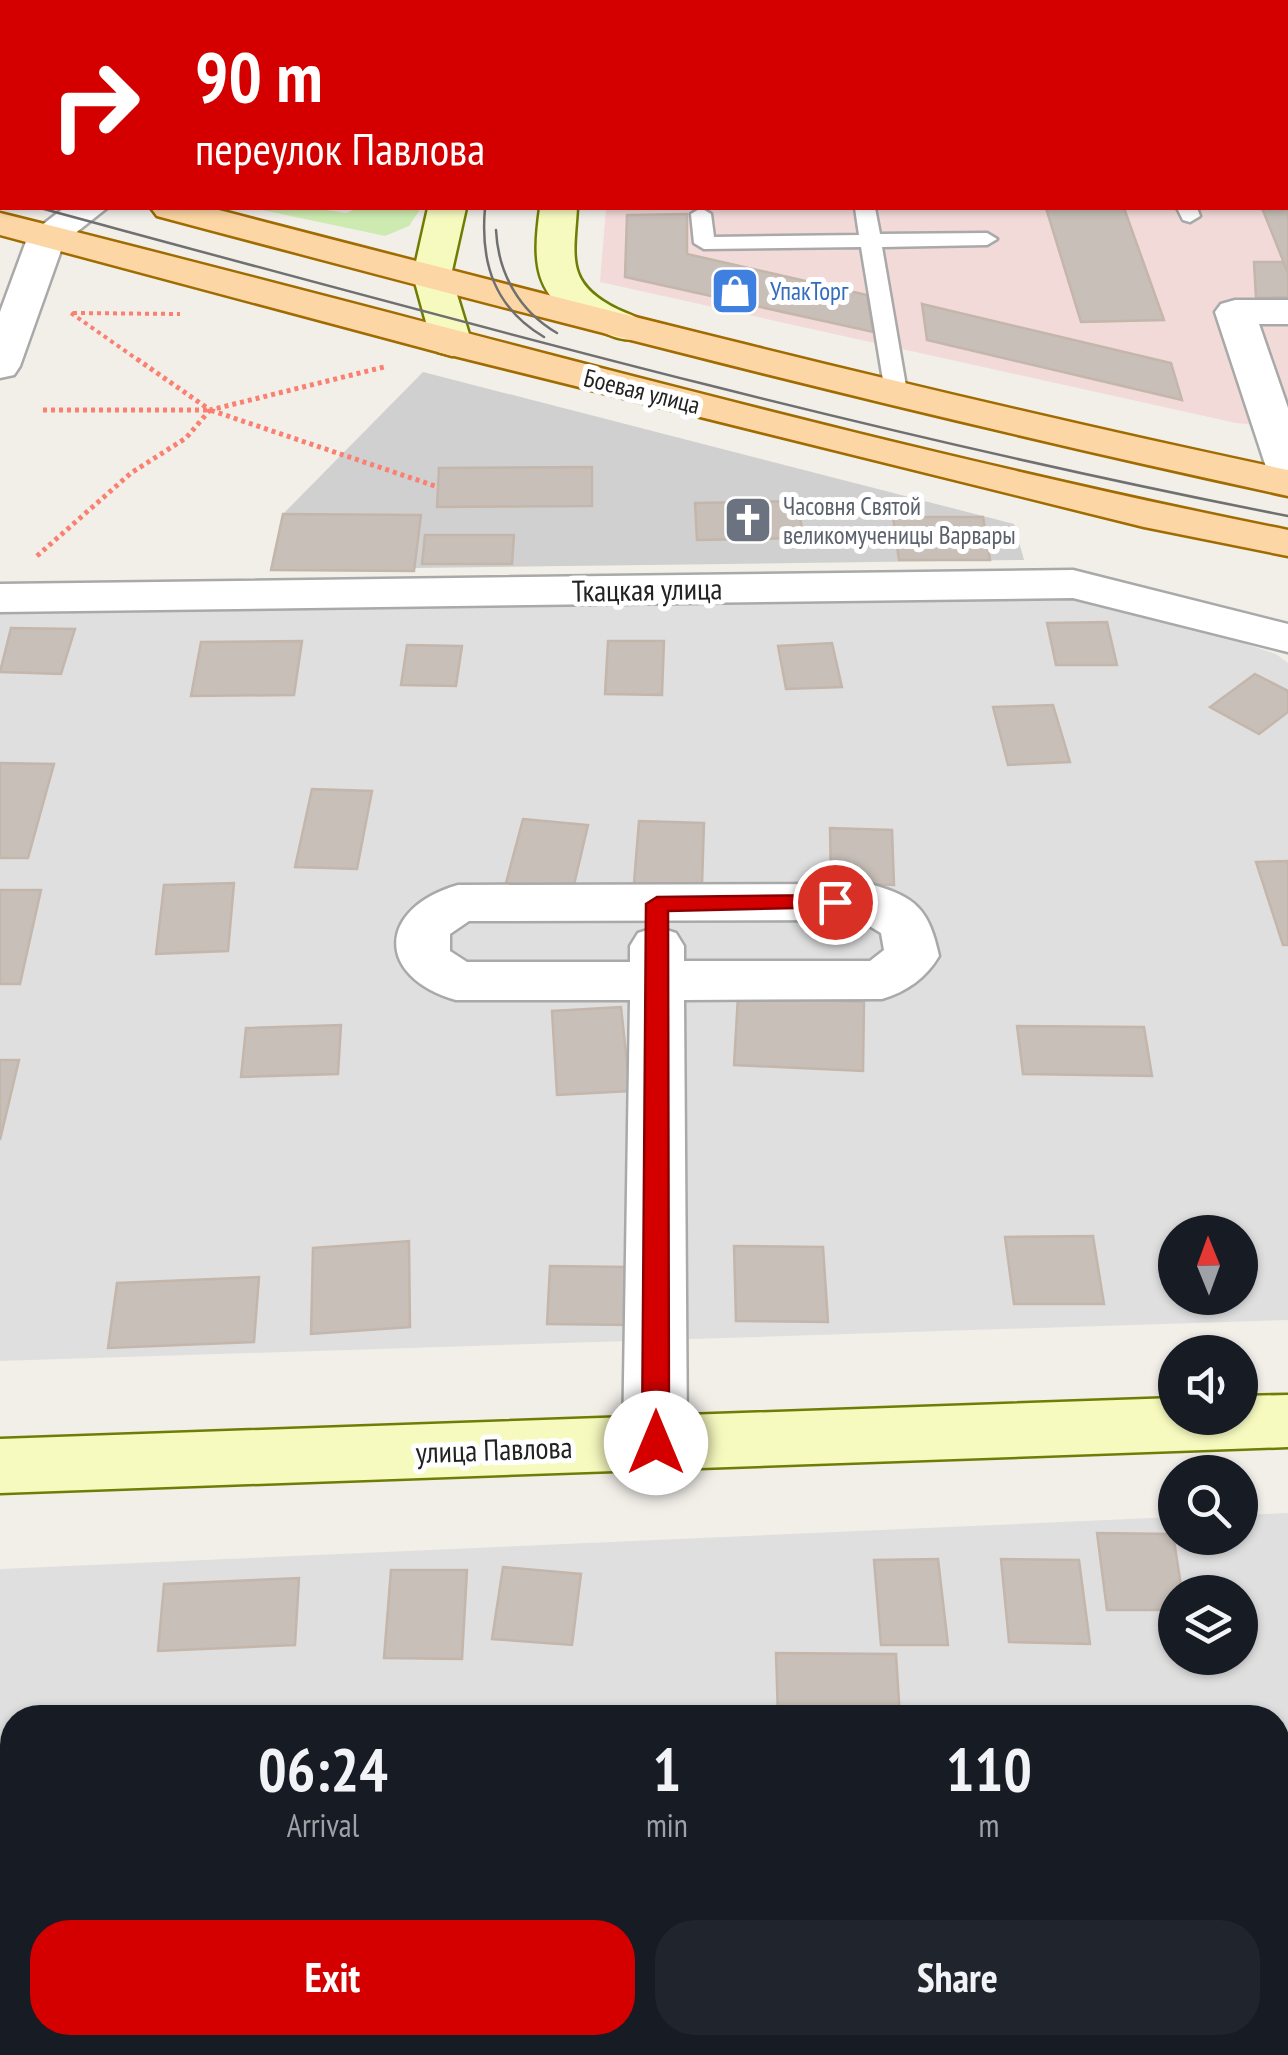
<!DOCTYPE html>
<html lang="en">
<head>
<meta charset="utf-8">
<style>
	body { margin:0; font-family:"PT Sans Narrow",sans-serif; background:#20242c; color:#f1f3f6; height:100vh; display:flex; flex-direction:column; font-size:38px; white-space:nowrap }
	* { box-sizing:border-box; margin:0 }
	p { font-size:32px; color:#9ea1a6 }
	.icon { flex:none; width:55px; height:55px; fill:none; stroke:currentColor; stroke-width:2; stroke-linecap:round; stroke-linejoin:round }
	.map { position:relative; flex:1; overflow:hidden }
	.panel { position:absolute; left:0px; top:1705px; width:1290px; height:350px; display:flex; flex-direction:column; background:#171b24; border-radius:40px 40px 0 0; box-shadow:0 2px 8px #0004 }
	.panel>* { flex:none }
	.guide { position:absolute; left:0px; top:0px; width:1290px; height:210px; box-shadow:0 2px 8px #0004; background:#d40000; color:#fff; overflow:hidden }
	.needle { width:65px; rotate:359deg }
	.tools { position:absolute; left:1158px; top:1215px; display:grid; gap:20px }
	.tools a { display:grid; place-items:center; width:100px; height:100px; border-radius:50%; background:#171b24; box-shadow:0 2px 8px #0004; font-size:50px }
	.pin { position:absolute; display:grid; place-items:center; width:85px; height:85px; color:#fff; margin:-42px; border:5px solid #fff; border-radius:50%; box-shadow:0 2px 10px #0007 }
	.me { position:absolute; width:110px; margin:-55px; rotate:0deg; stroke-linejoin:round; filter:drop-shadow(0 0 8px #0008) }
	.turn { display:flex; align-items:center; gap:35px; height:210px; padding:0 30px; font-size:45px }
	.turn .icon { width:130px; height:130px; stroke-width:2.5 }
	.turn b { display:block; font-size:70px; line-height:85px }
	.eta { display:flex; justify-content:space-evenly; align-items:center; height:170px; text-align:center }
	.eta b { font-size:60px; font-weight:700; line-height:70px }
	.primary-button { display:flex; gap:20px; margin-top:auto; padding:20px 30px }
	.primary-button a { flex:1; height:115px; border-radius:40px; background:#d40000; color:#fff; font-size:40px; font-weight:700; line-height:115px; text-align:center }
	.primary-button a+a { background:#20242c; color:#f1f3f6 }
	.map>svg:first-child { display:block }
	.residential { fill:#e0dfdf; fill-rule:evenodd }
	.commercial { fill:#f2dad9 }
	.religious { fill:#d0d0d0 }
	.grass { fill:#cdebb0 }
	.building { fill:#c7bfb8; stroke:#c4b6ab; stroke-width:2.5 }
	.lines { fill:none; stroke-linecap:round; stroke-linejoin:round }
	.lane-casing { stroke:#a9a9a9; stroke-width:5 }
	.street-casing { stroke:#a9a9a9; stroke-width:5 }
	.secondary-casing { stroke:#707d05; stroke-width:5 }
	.primary-casing { stroke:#a06b00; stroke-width:5 }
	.path-far1 { stroke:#fa8072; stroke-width:4; stroke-dasharray:4 4; stroke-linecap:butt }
	.path { stroke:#fa8072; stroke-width:5; stroke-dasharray:4 4; stroke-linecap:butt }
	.lane { fill:#fff; fill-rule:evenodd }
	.street { fill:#fff; fill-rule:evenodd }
	.secondary { fill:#f7fabf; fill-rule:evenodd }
	.primary { fill:#fcd6a4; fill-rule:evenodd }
	.tram { stroke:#707070; stroke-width:2.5 }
	.route { fill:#d40000; stroke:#8a0000; stroke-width:2.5 }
	.labels { text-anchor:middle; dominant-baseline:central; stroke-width:10; stroke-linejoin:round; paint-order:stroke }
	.far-shop-label { font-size:25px; fill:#366cbe; stroke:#fff; text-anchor:start }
	.far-street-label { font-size:25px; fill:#222; stroke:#fff }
	.far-worship-label { font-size:25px; fill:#5b616d; stroke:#fff; text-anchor:start }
	.street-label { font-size:30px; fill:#222; stroke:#fff }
</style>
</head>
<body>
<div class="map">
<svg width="1288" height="2055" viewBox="0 0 1288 2055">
	<rect width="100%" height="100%" fill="#f2efe9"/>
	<!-- residential -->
	<path class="residential" d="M0,0H545L2,2L0,106Z
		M1110,598L1276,654L1288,663V1320L0,1361V611ZM1175,1232H1240V1298H1175Z
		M1288,1513V2012H1278V1718H12V2042L691,2043L449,2055H0V1569L1175,1517V1538H1240V1515ZM1175,1592H1240V1658H1175Z"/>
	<!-- commercial -->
	<path class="commercial" d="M734,0H1288V428L1236,423L600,282L606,208H1288V2H732Z"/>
	<!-- religious -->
	<path class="religious" d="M423,372L1014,524L1024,560L271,570L283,514Z"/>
	<!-- grass -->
	<path class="grass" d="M253,208H314L346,213L358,208H421L409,226L385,236Z"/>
	<!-- building -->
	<path class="building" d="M1288,174V273L1262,208H1288Z
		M1046,208H1124L1164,320L1081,322Z
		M687,214V254L867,295L873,332L625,277L627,215Z
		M1254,262H1283L1288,273V297L1256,298Z
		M922,304L1171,363L1182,400L927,340Z
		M592,467V506L437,507L439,468Z
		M798,501L803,538L697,540L695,503Z
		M283,514L421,515L414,571L271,570Z
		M893,517H983L990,560H899Z
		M425,535H514L512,564H422Z
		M1107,622L1117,665H1056L1047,623Z
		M11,628L75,629L61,674L0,672Z
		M302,641L294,695L191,696L201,642Z
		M608,641H664L662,695L605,694Z
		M832,643L842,687L786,689L778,646Z
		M407,645L462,646L456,686L401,685Z
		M1255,674L1288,691V712L1259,734L1210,707Z
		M1053,705L1070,762L1008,765L993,707Z
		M0,763L54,764L28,858H0Z
		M312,789L372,791L357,869L295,867Z
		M523,819L588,825L573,889L506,883Z
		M639,821L704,823L702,885L634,883Z
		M830,828L892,830L894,885L831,883Z
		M1288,861V945H1283L1256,862Z
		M234,883L228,951L156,954L164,885Z
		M0,890H41L20,984H0Z
		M738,996L864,1002L863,1071L734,1065Z
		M621,1007L630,1091L557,1095L552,1011Z
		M341,1025L338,1074L241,1077L246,1028Z
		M1017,1026L1144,1027L1152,1076L1023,1074Z
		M0,1060H19L0,1140Z
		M1093,1236L1104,1304H1014L1005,1237Z
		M409,1241L410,1327L311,1334L313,1248Z
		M734,1246L823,1247L828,1322L736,1321Z
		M550,1266L630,1267L629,1325L547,1324Z
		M259,1277L254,1342L108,1348L117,1283Z
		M1097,1533L1173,1534L1182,1592H1175V1610H1107Z
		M938,1559L948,1645H881L874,1560Z
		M1001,1559L1079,1560L1090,1644L1009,1642Z
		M503,1567L581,1574L572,1645L492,1639Z
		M391,1570H467L462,1659L384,1658Z
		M299,1578L295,1645L158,1651L164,1584Z
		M776,1653L896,1654L900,1718H778Z
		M1278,1885L1288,1886V1986L1278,1985Z
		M0,1910H12V2016H0Z"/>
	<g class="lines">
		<!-- lane casing -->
		<g class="lane-casing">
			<path id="lane" d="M0,64L2,65V76H0Z
				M701,208L711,214L714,237L859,235L855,208H875L880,234L987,233L997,239L987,245L882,247L907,392L896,399L885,392L861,247L704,249L694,243L691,214Z
				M1177,208H1197L1200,216L1190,222L1183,220Z"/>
		</g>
		<!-- street casing -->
		<g class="street-casing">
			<path id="street" d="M64,208H107L64,242L20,366L14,375L0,378V312L28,236Z
				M1235,300H1288V324H1259L1288,408V483L1273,479L1267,470L1215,312L1221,304Z
				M1073,570L1288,624V652L1073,598L0,612V584Z
				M870,884C917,897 929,910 939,956C926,978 906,992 882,999L684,1000L687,1443L678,1462L655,1470L632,1462L623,1443L630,1000H456C374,976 378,908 458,885ZM860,920L881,933L884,950L870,961H684V946L676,933L657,927L638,933L630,946V962H467L450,951V934L469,921Z"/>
		</g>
		<!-- secondary casing -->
		<g class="secondary-casing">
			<path id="secondary" d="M0,124H2V146H0Z
				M428,208H466L451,275L472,344L466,352L452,356L438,352L432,344L413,275Z
				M540,208H577C574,258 565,283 617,309C630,315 643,318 651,330L645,338C625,343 610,336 592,327C534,299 532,266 540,208Z
				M1288,1395V1447L0,1493V1439L1175,1398V1418H1240V1396Z"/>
		</g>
		<!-- primary casing -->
		<g class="primary-casing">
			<path id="primary" d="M0,149L2,150V172L0,171Z
				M151,208H211C569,301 926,393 1288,470V496C908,414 532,316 157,216Z
				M0,213C429,319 854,443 1288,530V556L1144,527L438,352L0,235Z"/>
		</g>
		<!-- path-far1 -->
		<path class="path-far1" d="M71,313L141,362
			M73,313L180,314"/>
		<!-- path -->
		<path class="path" d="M137,359L210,410L384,367
			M43,410H210L438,487
			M37,556L131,473L186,438L210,410"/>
		<!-- lane -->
		<use href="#lane" class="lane"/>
		<!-- street -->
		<use href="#street" class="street"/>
		<!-- secondary -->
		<use href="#secondary" class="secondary"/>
		<!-- primary -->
		<use href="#primary" class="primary"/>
		<!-- tram -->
		<path class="tram" d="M40,208C454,320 867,434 1288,516
			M485,208C480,264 495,308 544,337
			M496,230C498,273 519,311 557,333"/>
	</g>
	<!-- route -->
	<path class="route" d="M835,895L842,897L846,902L842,907L668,911L669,1443L665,1451L656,1454L646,1451L642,1443L646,904L657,897Z"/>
	<!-- icons -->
	<defs>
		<g id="shop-square" transform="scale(2.5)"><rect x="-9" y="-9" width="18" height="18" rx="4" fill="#3f7fe0" stroke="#fff"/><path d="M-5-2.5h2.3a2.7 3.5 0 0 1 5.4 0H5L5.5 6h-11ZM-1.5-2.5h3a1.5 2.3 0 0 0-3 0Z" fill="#fff"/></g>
		<g id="church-square" transform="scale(2.5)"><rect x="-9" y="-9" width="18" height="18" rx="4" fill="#6b7280" stroke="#fff"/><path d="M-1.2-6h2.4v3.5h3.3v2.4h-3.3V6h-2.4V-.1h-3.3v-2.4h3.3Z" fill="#fff"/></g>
	</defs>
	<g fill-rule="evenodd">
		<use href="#shop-square" x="735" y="291"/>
		<use href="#church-square" x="748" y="520"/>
	</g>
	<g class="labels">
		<!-- far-shop labels -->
		<g class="far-shop-label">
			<text x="770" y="291">УпакТорг</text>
		</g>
		<!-- far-street labels -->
		<g class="far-street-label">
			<text transform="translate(642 391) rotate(14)">Боевая улица</text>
		</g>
		<!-- far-worship labels -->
		<g class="far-worship-label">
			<text x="783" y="506">Часовня Святой<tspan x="783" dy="29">великомученицы Варвары</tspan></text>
		</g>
		<!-- street labels -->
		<g class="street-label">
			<text transform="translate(647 589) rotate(-1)">Ткацкая улица</text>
			<text transform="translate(494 1449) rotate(-2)">улица Павлова</text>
		</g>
	</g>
</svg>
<div class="tools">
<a><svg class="needle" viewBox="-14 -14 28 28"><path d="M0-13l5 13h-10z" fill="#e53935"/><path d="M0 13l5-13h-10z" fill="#9ea1a6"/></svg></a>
<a><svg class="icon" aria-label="sound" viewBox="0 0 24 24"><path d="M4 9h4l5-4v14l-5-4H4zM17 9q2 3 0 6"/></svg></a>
<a><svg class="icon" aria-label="search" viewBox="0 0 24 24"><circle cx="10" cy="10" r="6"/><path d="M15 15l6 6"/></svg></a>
<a><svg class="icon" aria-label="layers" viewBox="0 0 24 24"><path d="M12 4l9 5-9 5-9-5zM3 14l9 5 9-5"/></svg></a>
</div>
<div class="pin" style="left:835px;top:902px;background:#d93025"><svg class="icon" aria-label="arrive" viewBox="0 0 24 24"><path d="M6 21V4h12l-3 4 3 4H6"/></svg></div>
<svg class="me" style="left:656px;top:1443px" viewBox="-20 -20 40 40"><circle r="19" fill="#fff"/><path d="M0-13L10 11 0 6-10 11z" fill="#d40000"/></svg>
<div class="guide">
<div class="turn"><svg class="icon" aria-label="right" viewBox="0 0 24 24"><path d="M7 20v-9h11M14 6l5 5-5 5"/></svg><div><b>90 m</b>переулок Павлова</div></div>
</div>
<section class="panel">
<div class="eta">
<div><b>06:24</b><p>Arrival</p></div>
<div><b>1</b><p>min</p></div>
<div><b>110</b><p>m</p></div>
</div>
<div class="primary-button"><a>Exit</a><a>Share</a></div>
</section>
</div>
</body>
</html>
